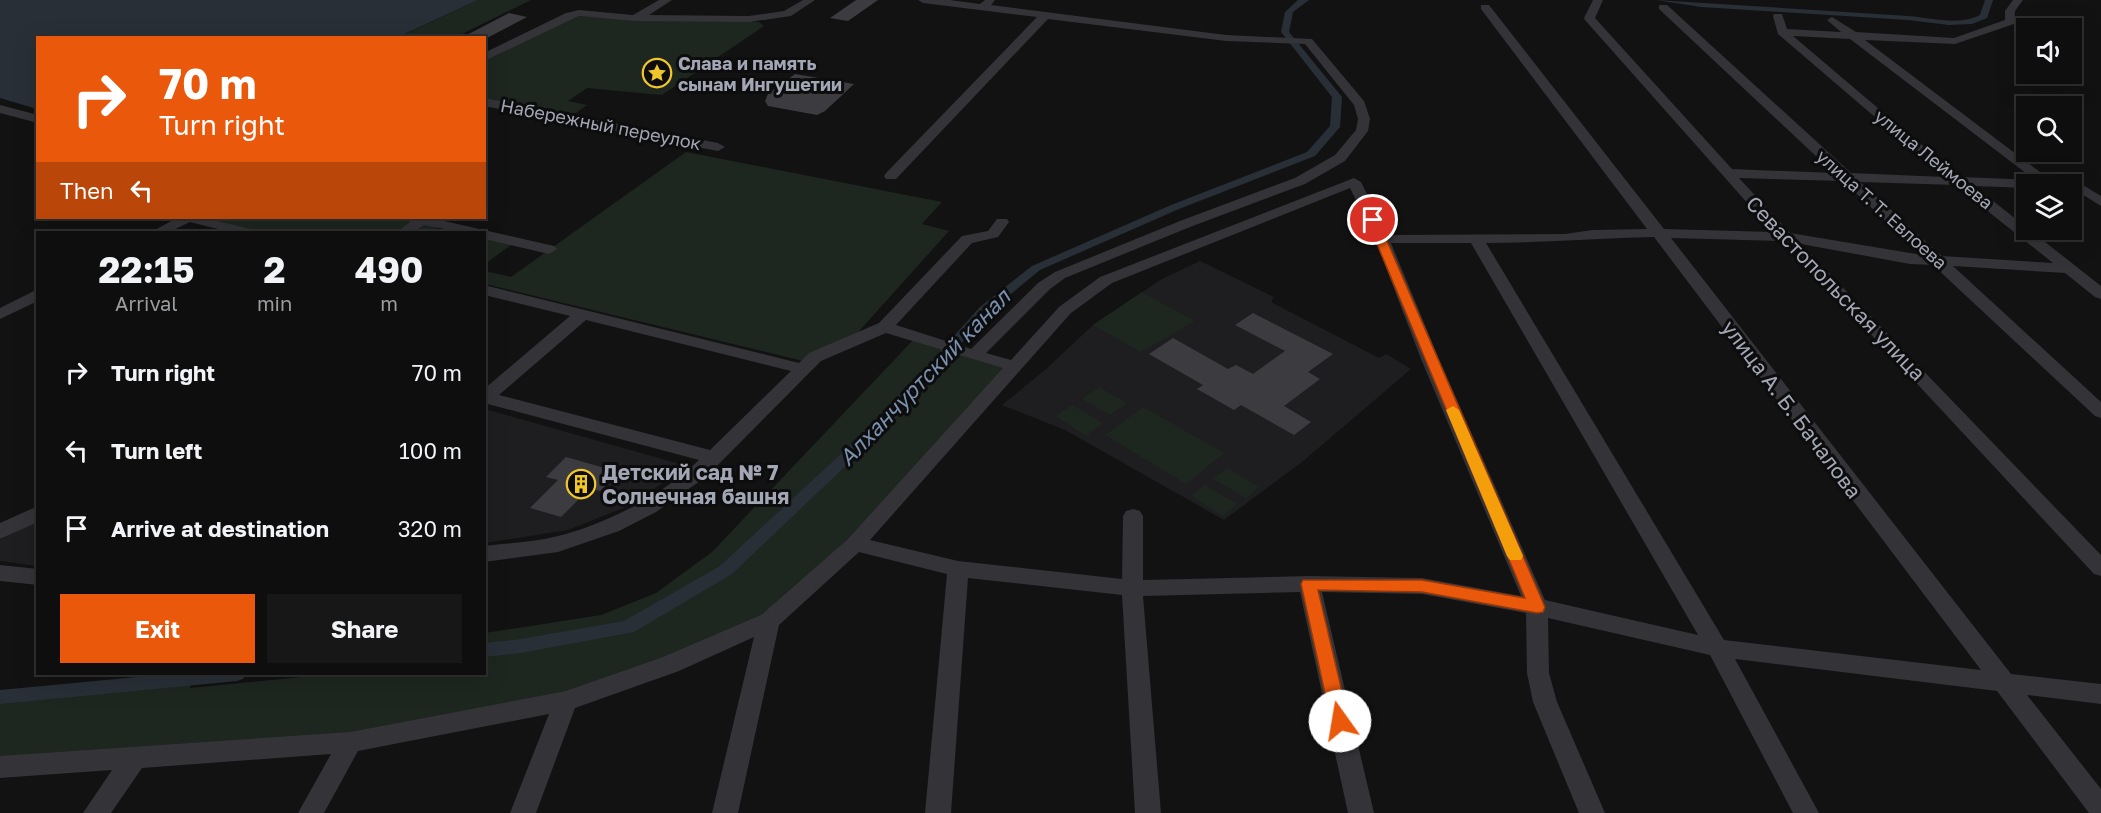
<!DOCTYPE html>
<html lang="en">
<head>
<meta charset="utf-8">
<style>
	body { margin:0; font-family:"Golos Text",sans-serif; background:#171717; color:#f1f3f6; height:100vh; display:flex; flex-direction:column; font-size:22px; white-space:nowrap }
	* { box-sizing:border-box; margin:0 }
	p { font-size:20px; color:#9b9c9e }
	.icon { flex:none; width:33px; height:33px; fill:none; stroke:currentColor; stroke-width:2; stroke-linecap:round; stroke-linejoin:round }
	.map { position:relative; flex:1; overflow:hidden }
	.side { position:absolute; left:36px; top:231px; width:450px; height:444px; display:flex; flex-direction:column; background:#0e0e0e; border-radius:0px; box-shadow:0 6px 24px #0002,0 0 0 2px #2e2e2e }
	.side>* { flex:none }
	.top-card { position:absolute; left:36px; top:36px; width:450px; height:183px; border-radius:0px; box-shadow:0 6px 24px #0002,0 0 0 2px #2e2e2e; background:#ea580c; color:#fff; overflow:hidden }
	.fabs { position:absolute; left:2016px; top:18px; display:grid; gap:12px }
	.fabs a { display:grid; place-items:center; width:66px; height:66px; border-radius:0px; background:#0e0e0e; box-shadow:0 6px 24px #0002,0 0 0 2px #2e2e2e; font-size:30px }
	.pin { position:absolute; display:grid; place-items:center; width:51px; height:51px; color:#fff; margin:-26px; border:3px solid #fff; border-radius:50%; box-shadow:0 2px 6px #0007 }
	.me { position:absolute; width:66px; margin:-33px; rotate:347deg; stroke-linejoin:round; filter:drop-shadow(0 0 4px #0008) }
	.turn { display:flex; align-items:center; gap:21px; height:126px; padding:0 24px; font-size:27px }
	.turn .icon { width:78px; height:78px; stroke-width:2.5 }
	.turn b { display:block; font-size:42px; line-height:51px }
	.then { display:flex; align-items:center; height:57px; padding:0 24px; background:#0003; gap:12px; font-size:22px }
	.eta { display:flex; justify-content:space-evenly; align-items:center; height:102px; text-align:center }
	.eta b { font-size:36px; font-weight:700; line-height:42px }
	.cta { display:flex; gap:12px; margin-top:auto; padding:12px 24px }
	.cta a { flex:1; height:69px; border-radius:0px; background:#ea580c; color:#fff; font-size:24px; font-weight:700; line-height:69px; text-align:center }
	.cta a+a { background:#171717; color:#f1f3f6 }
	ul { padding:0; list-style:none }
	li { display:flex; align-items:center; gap:18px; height:78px; padding:0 24px }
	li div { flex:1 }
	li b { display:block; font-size:22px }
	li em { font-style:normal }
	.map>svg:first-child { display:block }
	.built { fill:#1e1e20 }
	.green { fill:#1e2620 }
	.water { fill:#282f37 }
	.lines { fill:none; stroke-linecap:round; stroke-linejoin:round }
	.canal { fill:#282f37; fill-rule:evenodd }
	.building { fill:#3c3c40 }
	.minor { fill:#333338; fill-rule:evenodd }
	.route { fill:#ea580c; stroke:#983908; stroke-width:1.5 }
	.slow { fill:#f59e0b }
	.labels { text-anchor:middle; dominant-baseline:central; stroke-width:6; stroke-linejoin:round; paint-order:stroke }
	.far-poi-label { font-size:18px; font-weight:bold; fill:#a3a6b4; stroke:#0d0d0e; text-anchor:start }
	.far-street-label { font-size:18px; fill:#a3a6b4; stroke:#0d0d0e }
	.street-label { font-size:21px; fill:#a3a6b4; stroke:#0d0d0e }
	.poi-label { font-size:21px; font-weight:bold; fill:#a3a6b4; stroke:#0d0d0e; text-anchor:start }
	.water-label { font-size:22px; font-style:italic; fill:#7a90af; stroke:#0d0d0e }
</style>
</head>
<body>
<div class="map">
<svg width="2101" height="813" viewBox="0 0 2101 813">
	<rect width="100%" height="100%" fill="#121213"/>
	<!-- built -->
	<path class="built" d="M1200,261L1274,297L1271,302L1379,358L1386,354L1411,369L1302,462L1224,520L1065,430L1002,405L1046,369L1093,325L1162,279Z
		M485,409L687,466L631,505L568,530L485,543Z
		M37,520V566L0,561V540Z"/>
	<!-- green -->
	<path class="green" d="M478,0H531L456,37H399Z
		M578,16L750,21L759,22L764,26L662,95L587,88L568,101L587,105L570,117L485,100V60Z
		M686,152L942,202L922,224L949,231L852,339L803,361L485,284V271L511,277Z
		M190,218H412L434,222L439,227L431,232H245Z
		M485,239L511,245L485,264Z
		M1142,292L1145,294L1195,321L1141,352L1093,325Z
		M916,337L1015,366L769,621L671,664L465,722L0,767V697L193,678L190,688L333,674H484L485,633L601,615L656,593L712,552Z
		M1099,387L1127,403L1110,415L1082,399Z
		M1072,405L1103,423L1086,436L1055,416Z
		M1143,407L1224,453L1186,484L1105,435Z
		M1227,468L1259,487L1246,498L1213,479Z
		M1205,485L1237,504L1223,516L1191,496Z"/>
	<!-- water -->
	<path class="water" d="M0,0H478L398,37L38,38L37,109L0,98Z"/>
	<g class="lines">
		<!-- canal -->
		<path class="canal" d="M1298,0H1309L1293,12L1289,32L1342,97L1340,127L1315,156L1179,209L1040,270L988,313L894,420L732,574L634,632L521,653L484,657V643L521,639L624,621L720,566L884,414L980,307L1032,266L1171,205L1307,152L1330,126L1332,97L1281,32L1285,12Z
			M1656,0L1908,16C1932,18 1958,26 1980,15L1985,0H1993L1987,18L1972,24L1949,25L1908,20L1701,7Z
			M169,674H246L243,679L237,681L0,704V690Z"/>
	</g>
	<!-- building -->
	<path class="building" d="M856,0H878L848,21L830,18Z
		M509,13L527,17L487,38H461Z
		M795,74L854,84L825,111L817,115L768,106L765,101L768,94Z
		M1253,313L1333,354L1308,372L1320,379L1284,406L1311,422L1294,435L1241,405L1234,410L1197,389L1203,385L1149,354L1173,338L1228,369L1236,365L1253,374L1285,351L1235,325Z
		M566,457L619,472L600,491L590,488L561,517L530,508L558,480L546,477Z"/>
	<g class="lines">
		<!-- minor -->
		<path class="minor" d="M659,0H672L649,15L749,16L784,11L803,0H815L791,16L749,22L635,21L579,16L484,61V53L566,13L579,10L633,15Z
			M918,0H950L980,4L985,0H995L991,5L1226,35L1312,39L1364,101L1370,119L1368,131L1345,161L1305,184L1190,227L1065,278L1050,289L986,353L1011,360L1059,307L1100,277L1354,178L1361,182L1387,235L1565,234L1592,230L1647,229L1481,9V5H1489L1664,229L1773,232L1585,20L1584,18L1593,0H1603L1595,18L1732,169L1834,173L1659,9V5H1667L1851,173L1945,177L1778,34L1773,16L1774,14H1782L1787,29L1841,32L1827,20L1832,17L1856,32L1954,38L2005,20V11L2013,0H2023L2015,11L2014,24L1955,44L1865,40L2056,184H2026V188L1974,186L2101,286V299L2095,297L2065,273L1953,266L2101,402V418L2095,416L1933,265L1910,264L1801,244L2101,555V576L2094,574L1882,346L1781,241L1671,238L2011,674L2101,684V704L2027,695L2101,789V813H2089L1997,691L1735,659L1819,813H1793L1710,655L1548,618L1549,673L1557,702L1605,813H1579L1533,702L1527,673L1526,613L1422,594L1322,592L1374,813H1348L1300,592L1143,596L1161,813H1135L1122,595L968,578L951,813H925L947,574L859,552L779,625L738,813H712L754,637L679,671L575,708L536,813H510L549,714L358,751L324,813H298L331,754L142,768L111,813H83L112,770L0,778V756L350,732L566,691L663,657L761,615L848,539L1003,368L886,333L821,361L707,476L656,512L619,531L558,552L484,562V546C509,543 534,542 558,536C606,524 663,495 699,460L484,403V389L570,316L484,295V285L799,363L809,353L879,323L962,236L988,231L997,219H1007L1009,222L998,237L972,243L896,325L971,349L1038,283L1055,272L1180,221L1295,178L1335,155L1356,130L1358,119L1354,105L1305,44L1226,41L1048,19L896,179H886L884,176L886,173L1037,17L923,3ZM1793,36L1850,39L2035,180L1962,177L1912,137ZM1739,178L1843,181L1922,255L1790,233ZM1860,182L1955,185L2053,263L1942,256ZM1350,188L1375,239L1421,359L1521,596L1422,578L1309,576L1143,580V516L1140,511L1133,509L1126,511L1123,516L1122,579L958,561L870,540L1071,313L1112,283ZM1654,237L1981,670L1724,640L1486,243C1542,243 1598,238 1654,237ZM1391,243H1471L1698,635L1545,600L1439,359ZM586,320L791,371L710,450L499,395Z
			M484,98L718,143L725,147L718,151L484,106Z
			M0,105L38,115V123L0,113Z
			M2076,181L2101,196V206L2072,188V184H2069Z
			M177,218H205L250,229L252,232H230L190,222L169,232H151Z
			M405,218H431L554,246L557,249L549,254L484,239V232H460L424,225L413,232H397L410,222Z
			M38,289V301L0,319V308Z
			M38,506V522L0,539V523Z
			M0,565L38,569V585L0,581Z"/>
	</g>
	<!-- route -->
	<path class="route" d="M1373,217L1378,220L1545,607L1543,612L1537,613L1422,592L1318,590L1349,721L1346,727L1340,729L1334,727L1331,721L1301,584L1303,580H1422L1525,598L1367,220Z"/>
	<!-- slow -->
	<path class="slow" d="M1453,406L1459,410L1523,556L1521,560H1510L1507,556L1446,410Z"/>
	<!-- icons -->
	<defs>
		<g id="sight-ring" transform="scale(1.5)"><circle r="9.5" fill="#0d0d0e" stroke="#f0c62d" stroke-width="1.5"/><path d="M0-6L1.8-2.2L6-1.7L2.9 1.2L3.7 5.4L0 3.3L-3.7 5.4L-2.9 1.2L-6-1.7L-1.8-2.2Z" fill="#f0c62d"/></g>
		<g id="building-ring" transform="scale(1.5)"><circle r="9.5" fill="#0d0d0e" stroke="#f0c62d" stroke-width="1.5"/><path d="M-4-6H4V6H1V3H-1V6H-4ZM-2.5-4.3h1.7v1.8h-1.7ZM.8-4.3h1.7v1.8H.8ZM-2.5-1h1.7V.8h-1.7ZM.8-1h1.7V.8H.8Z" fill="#f0c62d"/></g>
	</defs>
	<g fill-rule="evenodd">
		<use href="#sight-ring" x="657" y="73"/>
		<use href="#building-ring" x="581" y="484"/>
	</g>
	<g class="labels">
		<!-- far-poi labels -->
		<g class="far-poi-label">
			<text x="678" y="63">Слава и память<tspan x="678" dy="21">сынам Ингушетии</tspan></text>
		</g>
		<!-- far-street labels -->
		<g class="far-street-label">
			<text transform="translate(601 124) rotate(11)">Набережный переулок</text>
			<text transform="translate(1934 159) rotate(39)">улица Леймоева</text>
			<text transform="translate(1882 209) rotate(42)">улица Т. Т. Евлоева</text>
		</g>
		<!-- street labels -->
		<g class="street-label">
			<text transform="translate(1836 288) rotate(46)">Севастопольская улица</text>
			<text transform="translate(1792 409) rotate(53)">улица А. Б. Бачалова</text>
		</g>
		<!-- poi labels -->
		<g class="poi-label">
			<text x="602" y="472">Детский сад № 7<tspan x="602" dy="24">Солнечная башня</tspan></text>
		</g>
		<!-- water labels -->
		<g class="water-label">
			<text transform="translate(924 377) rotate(-46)">Алханчуртский канал</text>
		</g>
	</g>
</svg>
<div class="fabs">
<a><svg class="icon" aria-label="sound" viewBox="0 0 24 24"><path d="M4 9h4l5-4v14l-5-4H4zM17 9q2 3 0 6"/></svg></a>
<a><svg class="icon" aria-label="search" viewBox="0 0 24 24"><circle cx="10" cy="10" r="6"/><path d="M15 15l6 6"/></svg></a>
<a><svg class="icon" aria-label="layers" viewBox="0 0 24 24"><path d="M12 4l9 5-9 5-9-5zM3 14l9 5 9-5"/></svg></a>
</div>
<div class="pin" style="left:1373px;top:220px;background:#d93025"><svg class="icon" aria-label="arrive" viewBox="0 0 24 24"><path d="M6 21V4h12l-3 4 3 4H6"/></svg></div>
<svg class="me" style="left:1340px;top:721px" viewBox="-20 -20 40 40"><circle r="19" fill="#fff"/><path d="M0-13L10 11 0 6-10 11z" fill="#ea580c"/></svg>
<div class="top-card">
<div class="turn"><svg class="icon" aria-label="right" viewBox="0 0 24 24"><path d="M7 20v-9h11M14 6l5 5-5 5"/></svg><div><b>70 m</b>Turn right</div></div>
<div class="then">Then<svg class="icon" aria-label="left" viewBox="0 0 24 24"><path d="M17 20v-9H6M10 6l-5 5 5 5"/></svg></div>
</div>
<section class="side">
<div class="eta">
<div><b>22:15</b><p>Arrival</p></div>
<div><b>2</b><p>min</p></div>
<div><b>490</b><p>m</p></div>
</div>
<ul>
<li><svg class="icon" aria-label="right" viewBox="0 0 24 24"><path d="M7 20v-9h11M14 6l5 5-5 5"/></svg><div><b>Turn right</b></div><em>70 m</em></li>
<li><svg class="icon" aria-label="left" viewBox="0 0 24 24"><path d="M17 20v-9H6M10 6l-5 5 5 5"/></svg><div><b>Turn left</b></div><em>100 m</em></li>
<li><svg class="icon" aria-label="arrive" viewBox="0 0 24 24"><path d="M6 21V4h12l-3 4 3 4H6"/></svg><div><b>Arrive at destination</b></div><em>320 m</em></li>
</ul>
<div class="cta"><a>Exit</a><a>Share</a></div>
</section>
</div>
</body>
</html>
